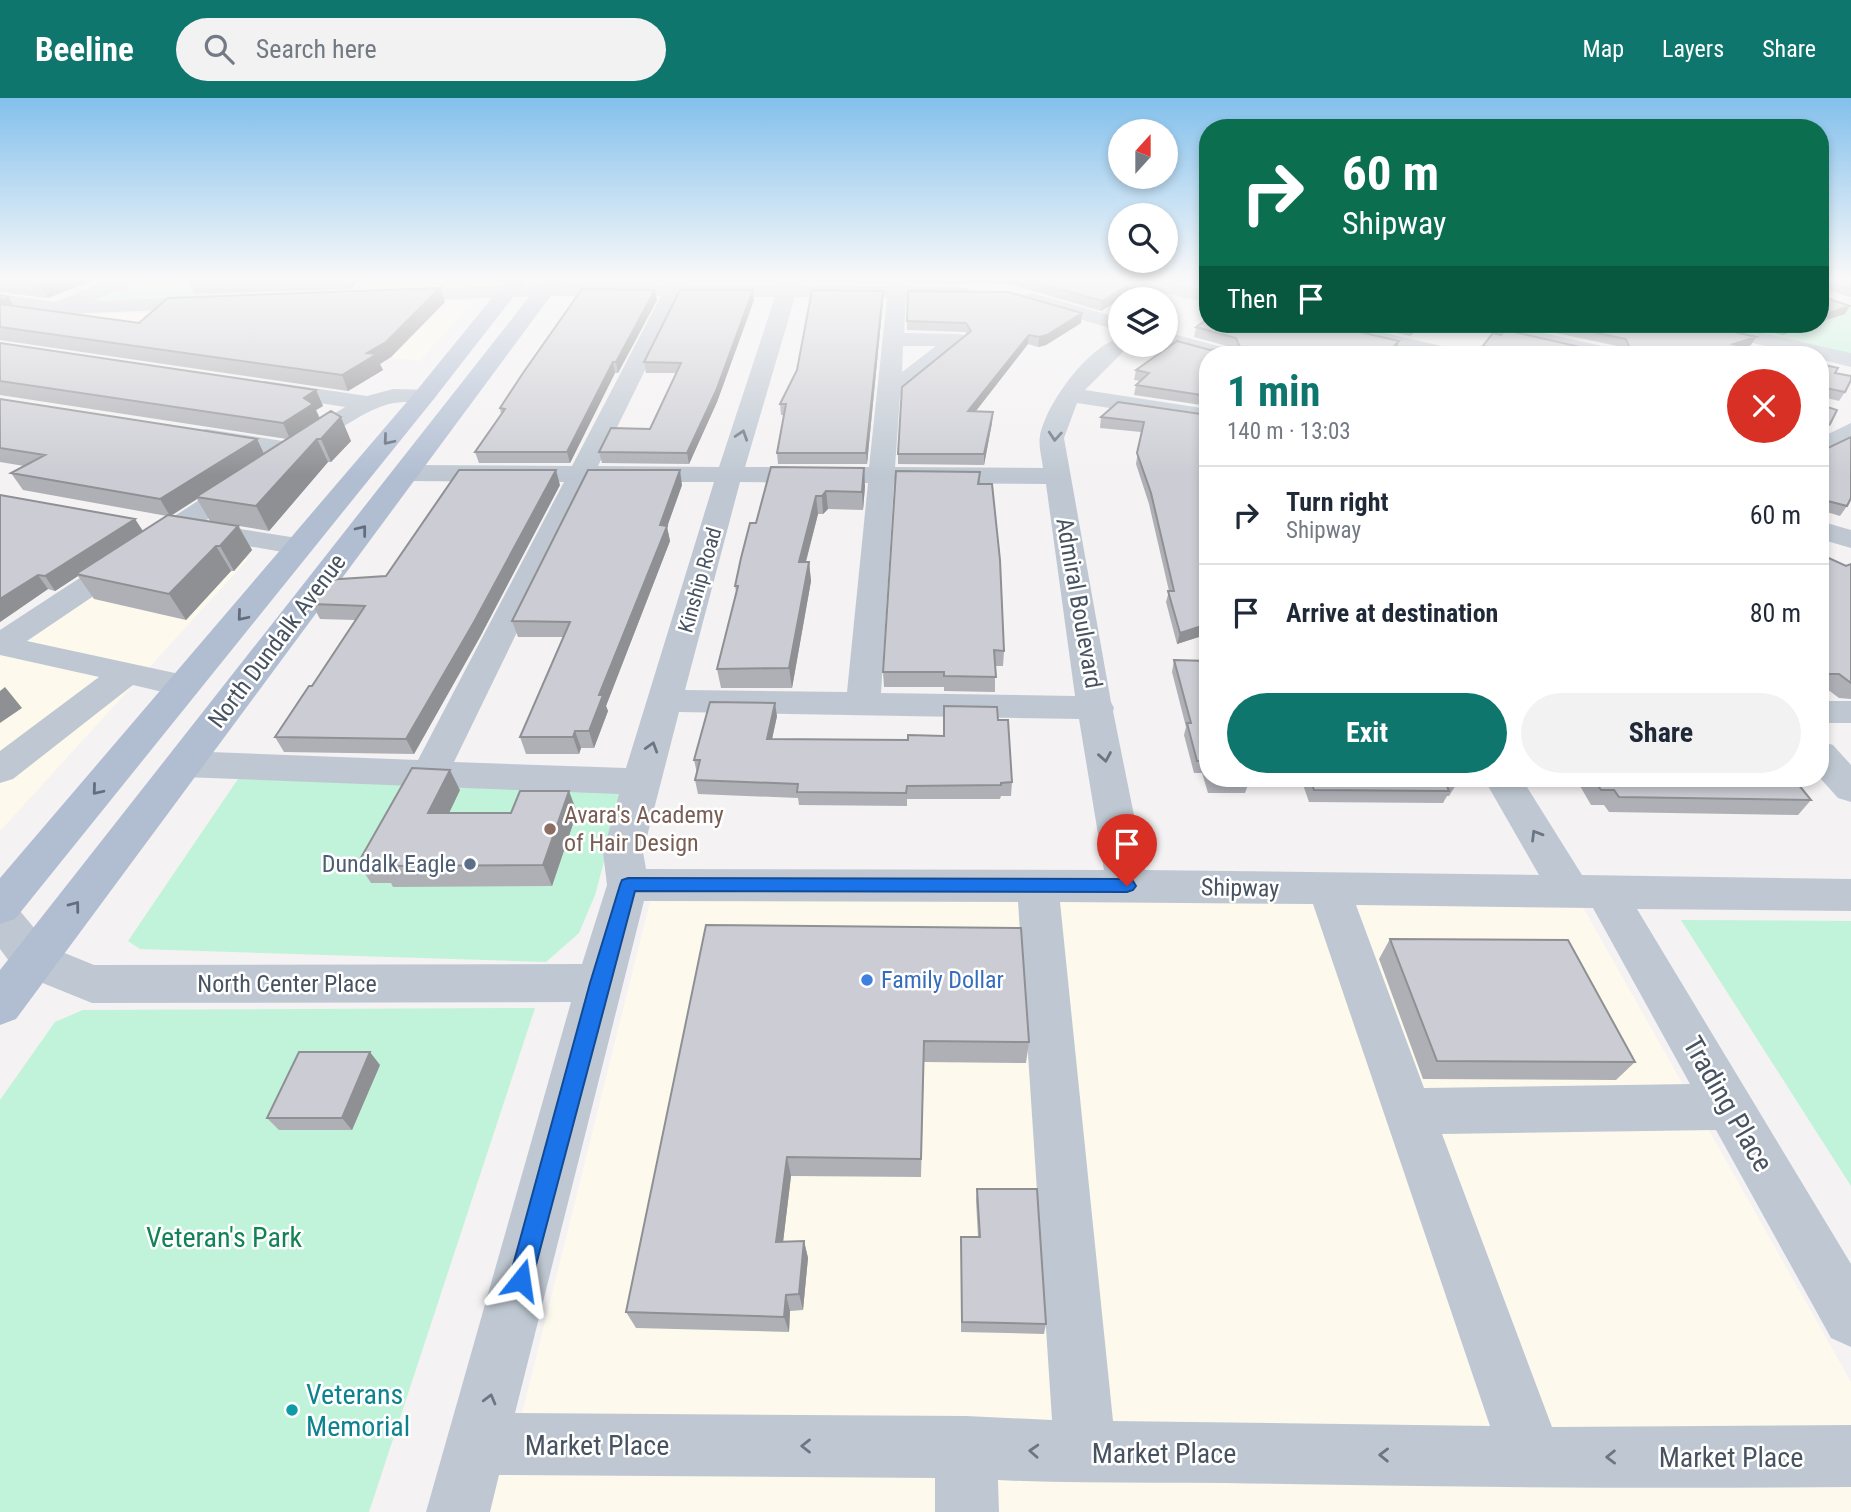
<!DOCTYPE html>
<html lang="en">
<head>
<meta charset="utf-8">
<style>
	body { margin:0; font-family:"Roboto Condensed",sans-serif; background:#f2f2f3; color:#1f2937; height:100vh; display:flex; flex-direction:column; font-size:26px; white-space:nowrap }
	* { box-sizing:border-box; margin:0 }
	p { font-size:23px; color:#747a83 }
	.icon { flex:none; width:38px; height:38px; fill:none; stroke:currentColor; stroke-width:2; stroke-linecap:round; stroke-linejoin:round }
	.map { position:relative; flex:1; overflow:hidden }
	.drawer { position:absolute; left:1199px; top:248px; width:630px; height:441px; display:flex; flex-direction:column; background:#fff; border-radius:28px; box-shadow:0 4px 10px #0003 }
	.drawer>* { flex:none }
	.hud { position:absolute; left:1199px; top:21px; width:630px; height:214px; border-radius:28px; box-shadow:0 4px 10px #0003; background:#0b6e4f; color:#fff; overflow:hidden }
	.needle { width:46px; rotate:21deg }
	.buttons { position:absolute; left:1108px; top:21px; display:grid; gap:14px }
	.buttons a { display:grid; place-items:center; width:70px; height:70px; border-radius:50%; background:#fff; box-shadow:0 4px 10px #0003; font-size:35px }
	.pin { position:absolute; display:grid; place-items:center; width:60px; height:60px; color:#fff; margin:-72px -30px; border-radius:50% 50% 50% 0; rotate:-45deg; box-shadow:0 0 7px #0007 }
	.pin .icon { rotate:45deg }
	.me { position:absolute; width:77px; margin:-38px; rotate:15deg; stroke-linejoin:round; filter:drop-shadow(0 0 5px #0008) }
	.turn { display:flex; align-items:center; gap:24px; height:147px; padding:0 28px; font-size:32px }
	.turn .icon { width:91px; height:91px; stroke-width:2.5 }
	.turn b { display:block; font-size:49px; line-height:60px }
	.then { display:flex; align-items:center; height:66px; padding:0 28px; background:#0003; gap:14px; font-size:26px }
	.round { display:grid; place-items:center; flex:none; width:74px; height:74px; border-radius:37px; background:#f2f2f3 }
	.summary { display:flex; align-items:center; justify-content:space-between; height:119px; padding:0 28px }
	h1 { font-size:42px; font-weight:700; line-height:52px; color:#0f766e }
	.button { display:flex; gap:14px; margin-top:auto; padding:14px 28px }
	.button a { flex:1; height:80px; border-radius:42px; background:#0f766e; color:#fff; font-size:28px; font-weight:700; line-height:80px; text-align:center }
	.button a+a { background:#f2f2f3; color:#1f2937 }
	ul { padding:0; list-style:none }
	li { display:flex; align-items:center; gap:21px; height:98px; padding:0 28px; border-top:2px solid #e0e1e3 }
	li div { flex:1 }
	li b { display:block; font-size:26px }
	li em { font-style:normal }
	header { display:flex; align-items:center; gap:42px; box-sizing:border-box; height:98px; padding:0 35px; background:#0f766e; color:#fff }
	header strong { font-size:33px }
	nav { display:flex; gap:38px; margin-inline-start:auto; font-size:24px }
	.search { width:490px; height:63px; background:#f2f2f3; display:flex; align-items:center; gap:18px; box-sizing:border-box; padding:0 24px; border-radius:38px; color:#747a83; font-size:26px }
	.map>svg:first-child { display:block }
	.commercial { fill:#fdfaed }
	.green { fill:#c0f3d9 }
	.lines { fill:none; stroke-linecap:round; stroke-linejoin:round }
	.minor { fill:#bfc8d2; fill-rule:evenodd }
	.major { fill:#b1bed2; fill-rule:evenodd }
	.wall { fill:#afb0b6; fill-rule:evenodd }
	.shaded-wall { fill:#8f9094 }
	.building { fill:#cccdd4; stroke:#8f9094; stroke-width:2 }
	.oneway { stroke:#6c7683 }
	.oneway2 { stroke:#626e7d }
	.route { fill:#1a73e8; stroke:#114b97; stroke-width:2 }
	.education-dot { fill:#8d6e63; stroke:#fff; stroke-width:2.5 }
	.service-dot { fill:#5c6f8a; stroke:#fff; stroke-width:2.5 }
	.shop-dot { fill:#3f7fe0; stroke:#fff; stroke-width:2.5 }
	.culture-dot { fill:#0f9aa8; stroke:#fff; stroke-width:2.5 }
	.labels { text-anchor:middle; dominant-baseline:central; stroke-width:5; stroke-linejoin:round; paint-order:stroke }
	.far-street-label { font-size:21px; fill:#485361; stroke:#fff }
	.street-label { font-size:24px; fill:#485361; stroke:#fff }
	.education-label { font-size:24px; fill:#785e54; stroke:#fff; text-anchor:start }
	.service-label { font-size:24px; fill:#4e5e75; stroke:#fff; text-anchor:end }
	.shop-label { font-size:24px; fill:#366cbe; stroke:#fff; text-anchor:start }
	.near-street-label { font-size:28px; fill:#485361; stroke:#fff }
	.near-park-label { font-size:28px; fill:#128356; stroke:#fff }
	.near-culture-label { font-size:28px; fill:#0d838f; stroke:#fff; text-anchor:start }
</style>
</head>
<body>
<header>
<strong>Beeline</strong>
<div class="search"><svg class="icon" aria-label="search" viewBox="0 0 24 24"><circle cx="10" cy="10" r="6"/><path d="M15 15l6 6"/></svg>Search here</div>
<nav><a>Map</a><a>Layers</a><a>Share</a></nav>
</header>
<div class="map">
<svg width="1851" height="1414" viewBox="0 0 1851 1414">
	<rect width="100%" height="100%" fill="#f4f2f2"/>
	<!-- commercial -->
	<path class="commercial" d="M467,202L473,203L420,263L63,218Z
		M165,447L248,461L0,733V556Z
		M652,796L1581,806L1851,1284V1414H483L522,1316Z"/>
	<!-- green -->
	<path class="green" d="M140,180H502L498,186L86,203Z
		M1820,200L1851,210V259L1705,226H1820Z
		M238,681L623,693L595,797L579,835L546,864L140,851L128,843Z
		M1681,822L1851,823V1088Z
		M535,910L369,1414H0V1002L55,924L83,912Z"/>
	<g class="lines">
		<!-- minor -->
		<path class="minor" d="M114,180H140L137,184L93,203L213,198L220,200L223,204L220,208L213,210L61,216L0,240V226L34,213L0,208V196L55,204Z
			M671,180H689L686,187H779L782,180H800L798,187L888,188L889,180H907V188L968,190L971,194L968,198L961,200H906L904,235L957,236L965,237L968,242L900,298L895,369L1043,370C1042,360 1038,348 1040,338C1046,306 1088,248 1120,240V247H1130L1085,292L1208,311V325L1077,305L1064,340L1111,604L1114,610L1113,613L1145,772L1539,777L1484,681H1522L1582,777L1851,781V813L1637,811L1851,1166V1249L1831,1240L1716,1032L1442,1036L1552,1329L1851,1327V1389C1642,1391 1434,1389 1226,1385C1150,1384 1074,1386 998,1382L999,1414H935V1380L499,1377L490,1414H426L571,904L92,905L18,875L0,851V802L15,807L50,849L94,867L582,866L607,787L603,754L619,696L184,679L171,675L166,666L171,657L184,653L418,662L564,384L407,383L398,381L394,375L398,369L407,367L572,368L661,198H545L392,203L382,197L385,193L545,186L667,187ZM681,199H775L719,369L598,368ZM795,199L887,200L869,369H745ZM903,248H936L902,274ZM590,384H714L626,670L454,664ZM740,384L868,385L847,594L685,592ZM894,385L1046,386L1075,598L881,595ZM679,614L1079,621L1104,772L646,771L643,754ZM644,803L1018,804L1052,1322L966,1318L515,1315ZM1060,804L1313,806L1490,1328L1113,1323ZM1356,807L1593,810L1690,986L1424,990Z
			M1114,180H1148L1208,193V205L1117,184Z
			M1031,195L1120,220V233L1024,205L1021,201L1024,197Z
			M1309,226H1345L1446,249L1449,254L1447,257H1424L1312,230Z
			M1464,226H1501L1621,252L1624,257H1585L1467,230Z
			M1686,226H1722L1851,255V269L1820,261V257H1803L1689,230Z
			M1166,234L1233,252L1236,257L1208,259L1166,247Z
			M265,283L367,298L393,291L433,292L437,297L433,302C420,305 407,303 394,305C367,309 325,341 303,357L294,360L197,343L194,338L197,333L206,331L289,344L345,309L257,295L253,290L257,285Z
			M1851,325V342L1820,358V340Z
			M248,374L257,376L261,382L257,388L202,425L310,442L314,448L310,454L300,457L184,437L27,543L184,577L196,580L201,588L196,596L184,599L133,587L13,681L0,685V653L99,579L0,557V532L239,376Z
			M1820,423L1851,432V450L1820,441Z
			M1820,603H1851V625H1820Z
			M1820,643L1833,647L1851,667V704L1838,700L1820,680Z"/>
		<!-- major -->
		<path class="major" d="M508,180H528L433,302L15,821L0,826V780L417,292Z
			M544,180H564L16,921L0,927V872Z"/>
	</g>
	<!-- wall -->
	<path class="wall" d="M0,180H98L48,200L0,194Z
		M186,180H360L351,191L194,196Z
		M655,180H669L665,184H656Z
		M689,180H762L760,185L690,184Z
		M816,180H887L886,185H816Z
		M908,180H1130L1137,181L1136,191L1101,213L1010,186L910,185Z
		M1820,180H1851V199L1822,191L1823,199L1845,216L1820,224Z
		M440,190L445,204L391,259L380,266L383,272L348,293L0,242V197L14,208L139,225Z
		M753,192L754,202L717,304L689,366L602,365L599,354L650,331L677,275H646L644,264Z
		M883,193V203L867,366H778L777,355L784,317H781L780,306L797,272Z
		M657,202L618,275H615L570,365H479L475,354L501,316L500,310Z
		M907,223L1081,225L1046,247L1038,249L1028,246L976,313L992,325L984,367L898,366V356L967,236L965,234L907,232Z
		M1356,226H1423L1410,238Z
		M1514,226H1699L1751,247L1746,249L1589,251H1622V249Z
		M1733,226H1815L1782,237Z
		M1196,229L1399,243L1396,253L1208,257V308L1134,297L1136,287L1140,283L1134,282L1136,272L1210,252L1234,250L1194,239Z
		M0,245L316,292L323,308L316,312L320,320L351,343L331,364H328L269,433L239,428L252,452L234,473H231L186,522L94,501L78,478L55,493L48,491L0,524V397L135,421L143,433L167,418L23,392L11,375L24,368L0,364V301L257,341L264,356L287,341L0,297ZM197,401L210,423L171,418Z
		M1820,266L1835,275L1845,294L1839,303L1823,299L1822,342L1847,408L1840,418L1820,412Z
		M1208,317V536L1177,546L1166,504L1169,493L1149,406L1136,366L1141,334L1100,330L1101,319Z
		M771,369L865,388L863,412L828,411L823,416H818L806,464H809L811,483L792,590H721L717,571L736,494L735,488L756,425Z
		M980,374V386L1004,553L1003,568H995V594L944,593V589H884L883,574Z
		M560,387L480,539L414,656L284,654L275,639L312,588L355,522L320,521L312,506L386,478Z
		M682,387L667,429L670,443L606,608L608,613L594,650H581L579,656H526L520,639L563,539H518L512,523Z
		M1820,456L1846,468L1851,466V601L1839,600L1827,591H1820Z
		M1174,562L1208,563V681H1248L1249,684L1245,695H1208L1202,675H1194L1184,637L1186,629L1172,574Z
		M777,618L772,641L908,642L944,638L998,622L1012,684L1011,698H1001L1000,701H907V708L799,707L798,700L698,696L695,682L697,675L694,662Z
		M1301,681H1453L1456,687L1449,698H1447L1443,705L1309,704Z
		M1576,681H1794L1811,702L1798,717L1609,714L1604,707H1591Z
		M460,692L449,715L577,714L552,788L393,789L391,785H371L358,765Z
		M1021,830L1029,944L1026,965L924,964L921,1079L791,1078L783,1144L804,1143L808,1160L803,1212L790,1213L789,1234L636,1230L626,1214Z
		M1390,841L1635,964L1616,982L1423,981L1379,861Z
		M380,967L352,1032H279L267,1020Z
		M977,1091L1046,1226L1044,1236L961,1234V1139H978L976,1102Z"/>
	<!-- shaded-wall -->
	<path class="shaded-wall" d="M55,180H98L48,200L39,186Z
		M347,180H360L351,191Z
		M1137,181L1136,191L1101,213L1102,203Z
		M440,190L445,204L391,259L380,266L383,272L348,293L342,277Z
		M655,192L657,202L618,275L616,264Z
		M753,192L754,202L717,304L689,366L687,355Z
		M883,193V203L867,366L866,355Z
		M8,199L17,213L0,220V202Z
		M1850,208L1845,216L1820,224V218Z
		M1082,215L1081,225L1046,247L1038,249L1039,239Z
		M1417,226H1423L1410,238L1414,229Z
		M1796,226H1815L1782,237L1787,229Z
		M1029,237L1028,246L968,323V313Z
		M1756,239L1751,247L1729,255L1733,246Z
		M1399,243L1396,253L1392,257H1385Z
		M613,264L615,275L570,365L567,354Z
		M316,292L323,308L316,312L320,322L290,341L283,325L304,300Z
		M993,314L992,325L984,367V356Z
		M341,319L351,343L331,364L321,341Z
		M257,341L265,358L196,399L197,401L170,418L160,401Z
		M317,341L328,364L269,433L256,408Z
		M864,370L865,388L863,412L862,394Z
		M556,372L560,387L480,539L414,656L406,641Z
		M680,372L682,387L667,429L670,443L606,608L608,613L594,650L589,633L599,597Z
		M826,393L828,411L823,416L822,398Z
		M816,398L818,416L801,482L799,464Z
		M135,421L144,435L76,476L78,478L55,493L45,478Z
		M238,428L252,452L234,473L220,448Z
		M216,448L231,473L186,522L169,496Z
		M809,464L811,483L792,590L789,570Z
		M38,477L48,491L0,524V501Z
		M1208,526V536L1177,546L1180,535Z
		M5,589L22,610L0,625V593Z
		M775,605L777,618L769,655L767,641Z
		M575,633L581,650L579,656L573,639Z
		M450,672L460,692L439,736L428,715Z
		M569,693L577,714L552,788L543,767Z
		M370,954L380,967L352,1032L342,1020Z
		M787,1059L791,1078L781,1161L776,1144Z
		M804,1143L808,1160L803,1212L799,1196Z
		M786,1197L790,1213L789,1234L784,1219Z"/>
	<!-- building -->
	<path class="building" d="M0,180H55L39,186Z
		M1020,180H1130L1137,181L1102,203Z
		M1820,180H1851V190L1825,183L1822,185L1823,199L1850,208L1820,218Z
		M440,190L386,244L367,255L377,256L342,277L0,229V206L139,225L168,200Z
		M582,191L655,192L616,264H613L567,354H475L505,311L500,310L523,275Z
		M680,192H753L716,293L687,355L599,354L611,330L650,331L681,265L644,264Z
		M812,192L883,193L866,355H777L786,306H780L797,272Z
		M908,193L1008,194L1082,215L1047,237L1039,239L1029,237L968,313L993,314L984,356H898L902,289L971,233L966,225L907,223Z
		M0,197L8,199L0,202Z
		M1208,221V226H1325L1399,243L1385,257H1208V298L1136,287L1149,275L1136,272L1177,243L1210,252L1240,249L1236,240L1196,229Z
		M1400,226H1417L1414,229Z
		M1554,226H1699L1756,239L1733,246L1781,257H1476L1493,235L1501,237L1505,232L1589,251H1630L1626,241Z
		M1774,226H1796L1787,229Z
		M0,245L316,292L304,300L313,306L283,325L0,283Z
		M1820,266L1838,270L1835,275L1851,278V282L1845,294L1826,290L1823,292L1824,308L1837,312L1830,326L1823,331L1822,342L1826,351L1851,339V400L1847,408L1820,401Z
		M0,301L257,341L160,401L11,375L45,357L0,350Z
		M1118,304L1208,317V526L1180,535L1168,493H1174L1151,395L1137,355L1144,324L1101,319Z
		M331,313L341,319L321,341H317L256,408L196,399Z
		M771,369L864,370L862,394L826,393L822,398H816L799,464H809L789,570L717,571L738,488H735L741,460L750,425H756Z
		M459,372H556L474,524L406,641L275,639L309,588H312L365,508L312,506V499L325,482L386,478Z
		M588,372H680L660,427L667,428L599,597H603L589,633H575L573,639H520L570,524L512,523Z
		M896,373L980,374L978,386H992L1000,462L1004,553L994,552L996,579L944,578V574H883Z
		M0,397L135,421L45,478L38,477L0,501Z
		M168,417L238,428L220,448H216L169,496L76,476Z
		M1820,456L1846,468L1851,466V585L1839,576H1826L1820,570Z
		M1174,562L1208,563V670L1206,663H1197L1187,625H1191Z
		M710,604L775,605L767,641L908,642V637L944,638V608L997,609L998,622H1008L1012,684L1001,685V687L907,688L906,695L797,694L798,686L695,682L700,662H694Z
		M412,670L450,672L428,715H511L520,693H569L543,767L381,768L383,765H358Z
		M1210,681H1248L1249,684L1211,683Z
		M1310,681H1453L1456,687L1446,686L1449,693L1314,692Z
		M1594,681H1794L1811,702L1619,699L1614,692H1601Z
		M706,827L1021,830L1029,944L924,943L921,1061L787,1059L776,1144L804,1143L799,1196L786,1197L784,1219L626,1214Z
		M1390,841L1568,842L1635,964L1437,963Z
		M299,954H370L342,1020H267Z
		M977,1091H1037L1046,1226L962,1224L961,1139H980Z"/>
	<!-- one-way arrows -->
	<defs><path id="oneway-chevron" d="M-2-3.5L2.5 0L-2 3.5" fill="none" stroke-width="1.6" stroke-linecap="round" stroke-linejoin="round" transform="scale(1.75)"/></defs>
	<g class="oneway">
		<use href="#oneway-chevron" transform="translate(742 337) rotate(-72)"/>
		<use href="#oneway-chevron" transform="translate(1055 338) rotate(94)"/>
		<use href="#oneway-chevron" transform="translate(652 649) rotate(-73)"/>
		<use href="#oneway-chevron" transform="translate(1105 659) rotate(80)"/>
		<use href="#oneway-chevron" transform="translate(1536 737) rotate(-121)"/>
		<use href="#oneway-chevron" transform="translate(490 1301) rotate(-75)"/>
		<use href="#oneway-chevron" transform="translate(806 1348) rotate(-180)"/>
		<use href="#oneway-chevron" transform="translate(1034 1353) rotate(-177)"/>
		<use href="#oneway-chevron" transform="translate(1384 1357) rotate(-179)"/>
		<use href="#oneway-chevron" transform="translate(1611 1359) rotate(179)"/>
	</g>
	<g class="oneway2">
		<use href="#oneway-chevron" transform="translate(388 342) rotate(130)"/>
		<use href="#oneway-chevron" transform="translate(362 432) rotate(-52)"/>
		<use href="#oneway-chevron" transform="translate(242 518) rotate(130)"/>
		<use href="#oneway-chevron" transform="translate(97 692) rotate(130)"/>
		<use href="#oneway-chevron" transform="translate(75 808) rotate(-53)"/>
	</g>
	<!-- sky -->
	<linearGradient id="sky" x2="0" y2="1"><stop stop-color="#83c0ec"/><stop offset="0.48" stop-color="#faf9f9"/><stop offset="1" stop-color="#faf9f9" stop-opacity="0"/></linearGradient>
	<rect width="1851" height="378" fill="url(#sky)"/>
	<!-- route -->
	<path class="route" d="M628,780L1127,781L1133,783L1136,788L1133,792L1127,794L635,793L532,1182L529,1190L521,1194L513,1190L509,1182L590,885L620,787L622,782Z"/>
	<!-- markers -->
	<circle class="education-dot" cx="550" cy="731" r="7"/>
	<circle class="service-dot" cx="470" cy="766" r="7"/>
	<circle class="shop-dot" cx="867" cy="882" r="7"/>
	<circle class="culture-dot" cx="292" cy="1312" r="7"/>
	<g class="labels">
		<!-- far-street labels -->
		<g class="far-street-label">
			<text transform="translate(700 482) rotate(-74)">Kinship Road</text>
		</g>
		<!-- street labels -->
		<g class="street-label">
			<text transform="translate(1079 505) rotate(80)">Admiral Boulevard</text>
			<text transform="translate(277 543) rotate(-53)">North Dundalk Avenue</text>
			<text transform="translate(1240 790) rotate(1)">Shipway</text>
			<text x="287" y="886">North Center Place</text>
		</g>
		<!-- education labels -->
		<g class="education-label">
			<text x="564" y="717">Avara's Academy<tspan x="564" dy="28">of Hair Design</tspan></text>
		</g>
		<!-- service labels -->
		<g class="service-label">
			<text x="456" y="766">Dundalk Eagle</text>
		</g>
		<!-- shop labels -->
		<g class="shop-label">
			<text x="881" y="882">Family Dollar</text>
		</g>
		<!-- near-street labels -->
		<g class="near-street-label">
			<text transform="translate(1728 1006) rotate(60)">Trading Place</text>
			<text x="597" y="1347">Market Place</text>
			<text x="1164" y="1355">Market Place</text>
			<text x="1731" y="1359">Market Place</text>
		</g>
		<!-- near-park labels -->
		<g class="near-park-label">
			<text x="224" y="1139">Veteran's Park</text>
		</g>
		<!-- near-culture labels -->
		<g class="near-culture-label">
			<text x="306" y="1296">Veterans<tspan x="306" dy="32">Memorial</tspan></text>
		</g>
	</g>
</svg>
<div class="buttons">
<a><svg class="needle" viewBox="-14 -14 28 28"><path d="M0-13l5 13h-10z" fill="#e53935"/><path d="M0 13l5-13h-10z" fill="#747a83"/></svg></a>
<a><svg class="icon" aria-label="search" viewBox="0 0 24 24"><circle cx="10" cy="10" r="6"/><path d="M15 15l6 6"/></svg></a>
<a><svg class="icon" aria-label="layers" viewBox="0 0 24 24"><path d="M12 4l9 5-9 5-9-5zM3 14l9 5 9-5"/></svg></a>
</div>
<div class="pin" style="left:1127px;top:788px;background:#d93025"><svg class="icon" aria-label="arrive" viewBox="0 0 24 24"><path d="M6 21V4h12l-3 4 3 4H6"/></svg></div>
<svg class="me" style="left:521px;top:1182px" viewBox="-20 -20 40 40"><path d="M0-17L14 15 0 8-14 15z" fill="#1a73e8" stroke="#fff" stroke-width="4"/></svg>
<div class="hud">
<div class="turn"><svg class="icon" aria-label="right" viewBox="0 0 24 24"><path d="M7 20v-9h11M14 6l5 5-5 5"/></svg><div><b>60 m</b>Shipway</div></div>
<div class="then">Then<svg class="icon" aria-label="arrive" viewBox="0 0 24 24"><path d="M6 21V4h12l-3 4 3 4H6"/></svg></div>
</div>
<section class="drawer">
<div class="summary"><div><h1>1 min</h1><p>140 m · 13:03</p></div><a class="round" style="background:#d93025;color:#fff"><svg class="icon" aria-label="close" viewBox="0 0 24 24"><path d="M6 6l12 12M18 6L6 18"/></svg></a></div>
<ul>
<li><svg class="icon" aria-label="right" viewBox="0 0 24 24"><path d="M7 20v-9h11M14 6l5 5-5 5"/></svg><div><b>Turn right</b><p>Shipway</p></div><em>60 m</em></li>
<li><svg class="icon" aria-label="arrive" viewBox="0 0 24 24"><path d="M6 21V4h12l-3 4 3 4H6"/></svg><div><b>Arrive at destination</b></div><em>80 m</em></li>
</ul>
<div class="button"><a>Exit</a><a>Share</a></div>
</section>
</div>
</body>
</html>
